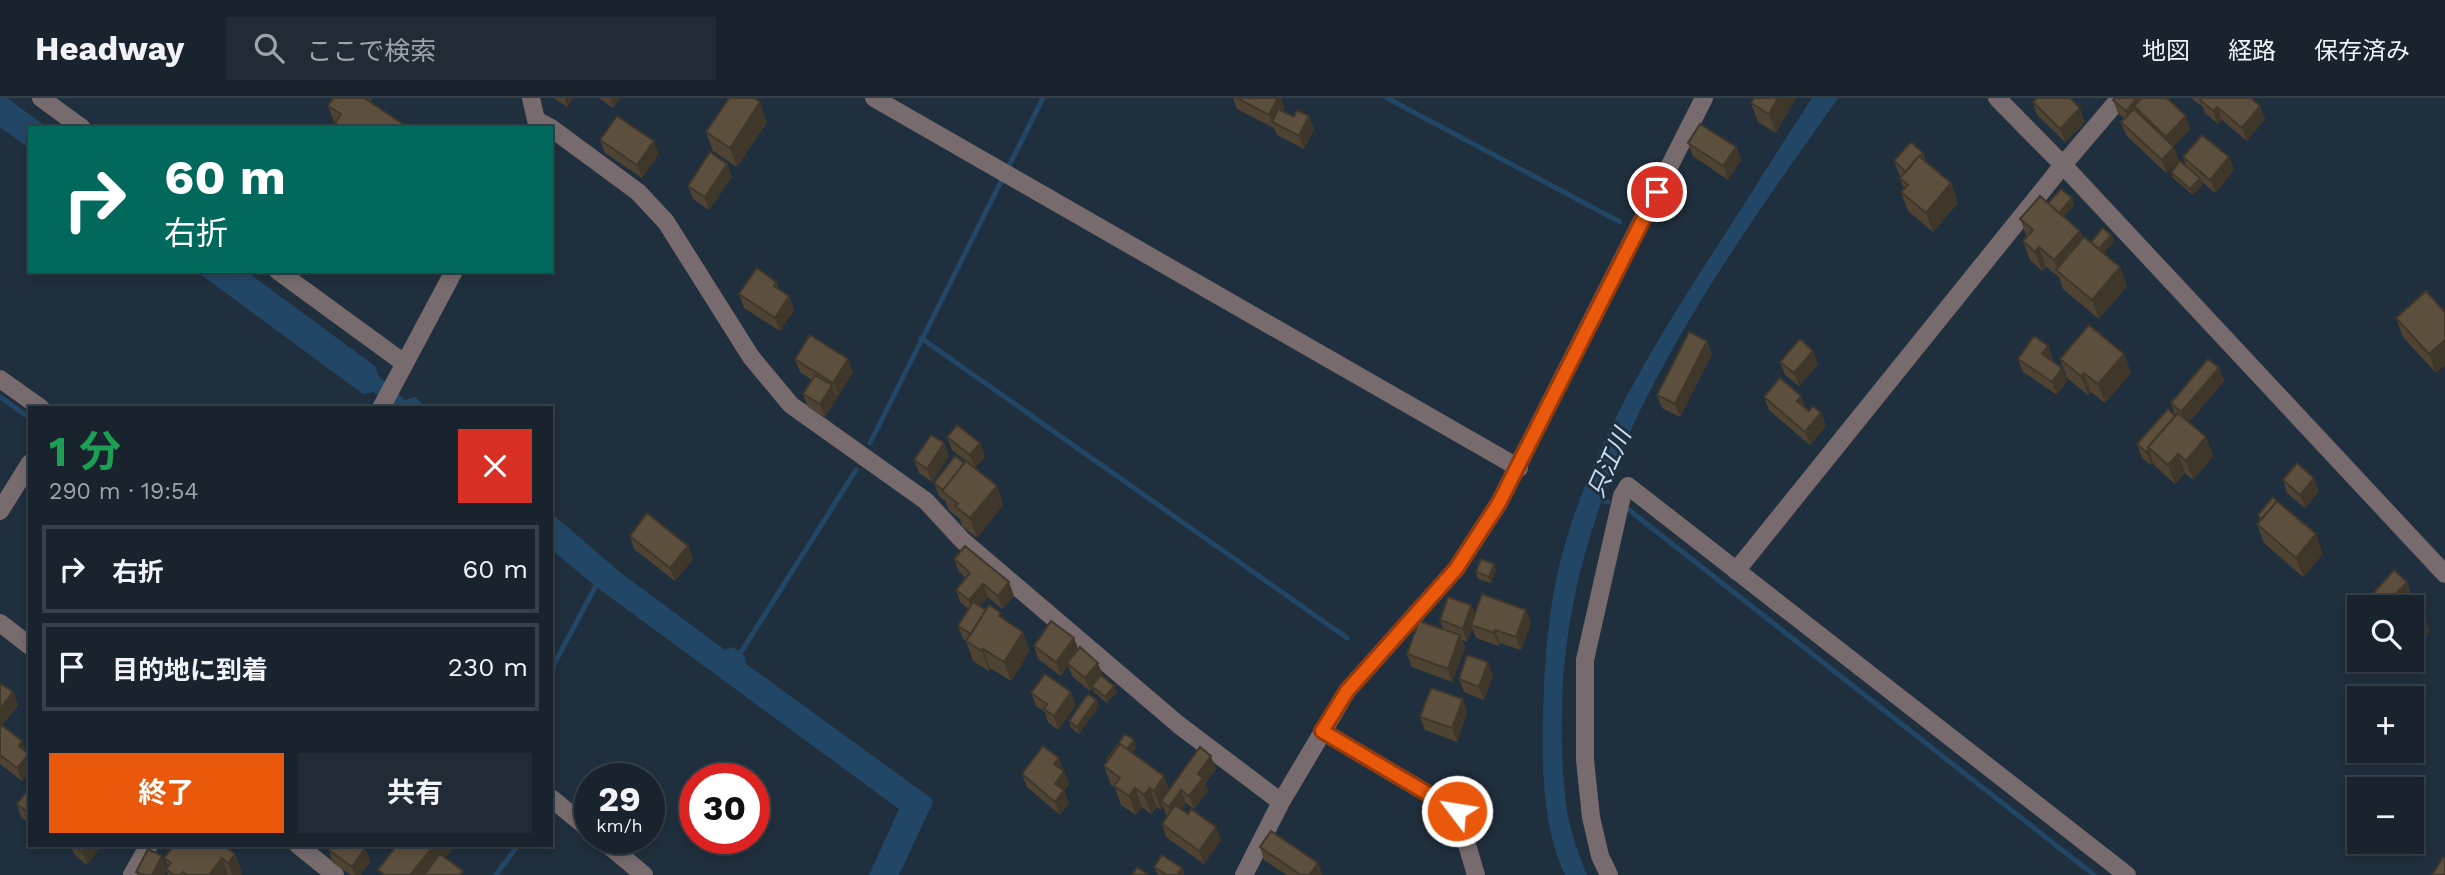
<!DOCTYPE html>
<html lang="ja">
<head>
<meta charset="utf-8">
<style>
	body { margin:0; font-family:"Work Sans","Noto Sans JP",sans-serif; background:#212b36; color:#f1f3f6; height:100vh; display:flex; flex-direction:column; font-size:26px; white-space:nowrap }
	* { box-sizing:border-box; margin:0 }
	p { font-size:23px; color:#9fa4aa }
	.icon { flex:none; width:38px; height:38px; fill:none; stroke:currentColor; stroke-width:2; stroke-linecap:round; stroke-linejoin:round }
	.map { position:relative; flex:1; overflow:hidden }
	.panel { position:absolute; left:28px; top:308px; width:525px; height:441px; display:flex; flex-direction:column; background:#18232e; border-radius:0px; box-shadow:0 4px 10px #0003,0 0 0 2px #36404a }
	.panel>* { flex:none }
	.guide { position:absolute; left:28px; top:28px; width:525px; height:147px; border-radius:0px; box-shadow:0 4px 10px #0003,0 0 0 2px #36404a; background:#00695c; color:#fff; overflow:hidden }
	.fabs { position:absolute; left:2347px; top:497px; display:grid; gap:14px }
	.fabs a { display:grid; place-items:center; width:77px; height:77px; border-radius:0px; background:#18232e; box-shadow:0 4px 10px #0003,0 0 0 2px #36404a; font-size:35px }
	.speed { position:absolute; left:574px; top:665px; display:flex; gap:14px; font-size:35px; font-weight:700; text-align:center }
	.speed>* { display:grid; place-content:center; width:91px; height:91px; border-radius:50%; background:#18232e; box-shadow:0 4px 10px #0003,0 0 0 2px #36404a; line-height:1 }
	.speed small { font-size:18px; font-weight:400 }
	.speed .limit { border:10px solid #d22; background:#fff; color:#111 }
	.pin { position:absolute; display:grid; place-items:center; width:60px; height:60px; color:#fff; margin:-30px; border:4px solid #fff; border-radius:50%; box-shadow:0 2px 7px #0007 }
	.me { position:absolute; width:77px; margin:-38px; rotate:301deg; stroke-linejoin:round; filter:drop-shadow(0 0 5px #0008) }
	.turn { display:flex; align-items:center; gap:24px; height:147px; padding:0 21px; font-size:32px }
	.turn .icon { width:91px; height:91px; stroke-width:2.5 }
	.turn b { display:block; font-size:49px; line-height:60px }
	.round { display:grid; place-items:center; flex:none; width:74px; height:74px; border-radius:0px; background:#212b36 }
	.headline { display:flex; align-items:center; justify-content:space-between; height:119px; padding:0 21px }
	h1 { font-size:42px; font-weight:700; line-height:52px; color:#1e9e55 }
	.cta { display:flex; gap:14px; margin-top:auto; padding:14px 21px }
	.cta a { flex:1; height:80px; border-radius:0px; background:#ea580c; color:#fff; font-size:28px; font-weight:700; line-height:80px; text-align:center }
	.cta a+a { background:#212b36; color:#f1f3f6 }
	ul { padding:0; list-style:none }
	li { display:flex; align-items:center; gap:21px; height:88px; margin:0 14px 10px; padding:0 7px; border:4px solid #36404a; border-radius:0px }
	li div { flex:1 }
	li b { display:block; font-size:26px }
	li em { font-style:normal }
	header { display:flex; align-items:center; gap:42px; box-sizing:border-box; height:98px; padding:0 35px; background:#18232e; border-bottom:2px solid #36404a }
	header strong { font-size:33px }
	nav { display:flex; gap:38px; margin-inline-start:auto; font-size:24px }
	.search { width:490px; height:63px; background:#212b36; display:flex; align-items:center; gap:18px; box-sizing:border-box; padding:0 24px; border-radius:0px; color:#9fa4aa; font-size:26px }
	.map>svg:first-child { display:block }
	.water { fill:#224766 }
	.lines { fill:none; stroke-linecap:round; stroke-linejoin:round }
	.stream { stroke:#224766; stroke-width:5 }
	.minor { stroke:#776b6d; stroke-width:18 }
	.wall { fill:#4f4434 }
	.shaded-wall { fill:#40372b }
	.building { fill:#5c4f3d; stroke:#40372b; stroke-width:2 }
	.route-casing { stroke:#983908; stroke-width:18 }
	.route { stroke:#ea580c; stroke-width:12 }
	.labels { text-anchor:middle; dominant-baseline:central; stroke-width:6; stroke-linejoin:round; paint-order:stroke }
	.water-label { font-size:24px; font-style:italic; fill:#c9e1f7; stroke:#202f3d }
</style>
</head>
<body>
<header>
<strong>Headway</strong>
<div class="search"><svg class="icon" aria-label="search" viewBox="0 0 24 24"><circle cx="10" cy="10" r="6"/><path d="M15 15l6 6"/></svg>ここで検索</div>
<nav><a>地図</a><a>経路</a><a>保存済み</a></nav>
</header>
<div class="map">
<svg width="2445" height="777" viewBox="0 0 2445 777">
	<rect width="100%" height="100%" fill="#202f3d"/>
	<!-- water -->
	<path class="water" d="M0,0H7L48,30H30V51L0,29Z
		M1812,0H1838C1709,183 1566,378 1562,611C1561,645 1562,678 1567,712C1570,733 1579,757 1587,777H1565C1543,729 1542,673 1543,621C1544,565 1548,508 1563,453C1593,346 1650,253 1709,161C1744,107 1777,53 1812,0Z
		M196,173H246L375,268L379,279L405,302L415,299L427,310H394L374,294L363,296Z
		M551,415L621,475L725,552L734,549L745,559L746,566L931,700L933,704L899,777H869L899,711L595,488L551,451Z"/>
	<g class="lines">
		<!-- stream -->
		<path class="stream" d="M1387,0L1620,124
			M921,240L1347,540
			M0,299L30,320
			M870,345L1043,0
			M1595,399L1608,404
			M1629,412L2094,777
			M738,559L856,372
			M551,572L599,482
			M496,777L518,747"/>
		<!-- minor -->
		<path class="minor" d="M41,0L82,30
			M531,0L536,22L551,30
			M874,0L1519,370
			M1997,0L2063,67L2445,476
			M551,30L638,94L666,124L751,259L791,307L926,403L962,442L1179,627L1281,704
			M278,173L404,265
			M0,281L41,310
			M381,310L454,173
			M0,413L30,365
			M1736,473L2063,67L2120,0
			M0,525L30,548
			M1322,633L1457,713L1476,777
			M551,700L590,732
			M600,740L644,777
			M298,747L335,777
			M132,777L149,747
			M1244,777L1281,704L1347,593L1456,471L1499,405L1704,0
			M1609,777L1600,758L1591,719L1585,662V562L1622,398L1628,388L2127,777"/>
	</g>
	<!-- wall -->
	<path class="wall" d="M372,0L370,4L406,28V30H336L328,8Z
		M554,0H573L567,9Z
		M599,0H620L613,10Z
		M1233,0H1281L1284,10L1283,13L1294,19L1309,18L1314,31L1304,51L1277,37L1274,30L1237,11Z
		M1796,0L1776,35L1758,24L1751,5Z
		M2191,0H2251L2265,21L2247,43L2222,22L2218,26L2205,15L2203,9Z
		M2113,2L2186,18L2190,31L2173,49L2179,62L2166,75L2126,37L2121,24L2125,21L2118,15Z
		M2033,4L2085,24L2065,44L2037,17Z
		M767,24L737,69L713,53L706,34Z
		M600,42L659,56L642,80L605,55Z
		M1688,45L1736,49L1741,62L1728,82L1693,58Z
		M1923,55L1927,65L1951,85L1958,105L1933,134L1908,113L1901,94L1904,91L1900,80L1901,79L1899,76L1894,63Z
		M2183,59H2229L2234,72L2215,95L2201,83L2202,87L2193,97L2173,80L2171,74L2187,69Z
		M727,66L732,79L709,112L693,101L688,88Z
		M2048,105L2074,107L2064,119L2080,133L2083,141L2091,144L2111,137L2114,143L2104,155L2120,169L2127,188L2099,221L2063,191L2059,179L2046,169L2042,173L2030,162L2023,143L2027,139L2020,121Z
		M776,184L779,192L789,198L794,212L780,233L744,210L739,196Z
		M2445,214V267L2436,275L2403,239L2396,220Z
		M2048,248L2053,261L2051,262L2062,270L2067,283L2057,297L2023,274L2018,261Z
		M1712,256L1680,319L1662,310L1657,297Z
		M2124,256L2131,275L2105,305L2091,294L2088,297L2067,280L2060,261Z
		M795,261H848L853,274L838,298L835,296L837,300L825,319L808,309L803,296L812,282L800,274Z
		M1780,264L1818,266L1799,288L1785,277Z
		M2219,270L2224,283L2189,324L2206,339L2213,358L2193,382L2185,375L2175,386L2155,368L2153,365L2151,367L2142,360L2137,346L2175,317L2171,305Z
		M1764,299L1809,313L1821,315L1826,328L1810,347L1769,312Z
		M947,339L985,358L975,370L997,388L1003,407L977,440L962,428L960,421L949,412L946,404L939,398L934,385L966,363L952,352Z
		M944,345L949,358L932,384L919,375L914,362Z
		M2283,382L2319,393L2305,410L2287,395Z
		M2258,417L2323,456L2303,479L2264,445L2257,426L2260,423Z
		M630,438L688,448L693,461L675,483L634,451Z
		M954,461L1014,498L1002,511L988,499L980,508L1003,520L1030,553L1011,583L990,570L989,573L973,563L966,543L963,541L958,528L969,511L961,505L956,492L966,480L959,474Z
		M1496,472L1491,485L1478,481L1476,474Z
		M2407,484L2412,498L2406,504L2425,521L2430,534L2412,509H2373L2370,499Z
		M1471,507L1475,517L1531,525L1521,552L1500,545L1499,548L1476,540L1472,530L1467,544L1462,542L1465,550L1452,584L1412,569L1407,556L1443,531L1440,522Z
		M1074,540L1078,551L1103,578L1114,588L1117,594L1107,605L1094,594L1093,590L1090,593L1072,578L1068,567L1061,578L1038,561L1034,548Z
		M1493,577L1484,602L1464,594L1459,581Z
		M0,585L13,594L18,607L2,627L29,656L30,658V673L22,683L0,666Z
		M1031,595L1076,607L1058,632L1048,624L1045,614L1036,608Z
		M1463,601L1467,614L1457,644L1425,632L1420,619Z
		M1096,602L1099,608L1079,636L1071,630L1069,623Z
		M1136,649L1132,654L1164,678L1169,692L1216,671L1205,686L1208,693L1194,711L1186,705L1182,711L1221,742L1204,766L1166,739L1162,726L1167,718L1166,716L1163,709L1161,712L1157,709L1151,716L1142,709L1136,717L1121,707L1115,690L1111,687L1104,668L1108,663L1107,661Z
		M1059,660L1069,686L1064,692L1069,705L1060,717L1027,689L1022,676Z
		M30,689V726L21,719L17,706Z
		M614,740H638L632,752L615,744Z
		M70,747H102L87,767L74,756Z
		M229,747L227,750L235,756L242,775L240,777H168L166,772L164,777H137L136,774L162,758L166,770L168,769L164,760Z
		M1260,749L1318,765L1322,777H1287L1264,762Z
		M365,750L370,764L360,777H351L333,765L329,752Z
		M1154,769L1182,770L1184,776L1159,777L1157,775Z"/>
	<!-- shaded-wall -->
	<path class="shaded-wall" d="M566,0H573L567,9L565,2Z
		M610,0H620L613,10Z
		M1276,0H1281L1284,10L1276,26L1272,24L1269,17Z
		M1778,0H1796L1776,35L1769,16Z
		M2137,0H2152L2134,8L2137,18L2131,26L2126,13Z
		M760,4L767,24L737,69L730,50Z
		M2260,8L2265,21L2247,43L2242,30Z
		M2217,9L2222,22L2218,26L2213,13Z
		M2080,10L2085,24L2065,44L2060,31Z
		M1309,18L1314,31L1304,51L1299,38Z
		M2186,18L2190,31L2170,52L2166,39Z
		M654,43L659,56L642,80L637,67Z
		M1736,49L1741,62L1728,82L1723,68Z
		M2174,49L2179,62L2166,75L2162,62Z
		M1923,55L1928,68L1907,75Z
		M2229,59L2234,72L2215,95L2210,82Z
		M727,66L732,79L709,112L705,99Z
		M2200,80L2202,87L2193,97L2190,91Z
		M1951,85L1958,105L1933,134L1926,115Z
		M2072,100L2074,107L2059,125L2056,118Z
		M2080,133L2087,152L2059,174L2054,162Z
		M2111,137L2114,143L2100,160L2097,153Z
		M2039,149L2046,169L2042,173L2035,154Z
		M2120,169L2127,188L2099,221L2092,202Z
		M789,198L794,212L780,233L775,220Z
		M2445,242V267L2436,275L2429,256Z
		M1707,243L1712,256L1680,319L1675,306Z
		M2048,248L2053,261L2047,269L2042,256Z
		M1813,253L1818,266L1799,288L1794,275Z
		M2124,256L2131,275L2105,305L2098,286Z
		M848,261L853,274L838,298L833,285Z
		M2062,270L2067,283L2057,297L2052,284Z
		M2219,270L2224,283L2186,327L2181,314Z
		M2084,275L2091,294L2088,297L2081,278Z
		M832,287L837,300L825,319L820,306Z
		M1801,298L1806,311L1797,303Z
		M1821,315L1826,328L1810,347L1805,334Z
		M2206,339L2213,358L2193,382L2186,363Z
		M944,345L949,358L932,384L927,371Z
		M980,345L985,358L975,370L970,357Z
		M2149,352L2153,365L2151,367L2146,354Z
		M2178,356L2185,375L2175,386L2168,367Z
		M2314,380L2319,393L2305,410L2300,397Z
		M997,388L1003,407L977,440L970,420Z
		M2316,436L2323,456L2303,479L2296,460Z
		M688,448L693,461L675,483L670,470Z
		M1494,466L1496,472L1491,485L1489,479Z
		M1009,484L1014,498L1002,511L998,498Z
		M2407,484L2412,498L2401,509H2384Z
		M983,486L988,499L974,515L969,502Z
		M1471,507L1476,520L1471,527L1472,530L1467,544L1463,531Z
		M1526,512L1531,525L1521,552L1516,539Z
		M2425,521L2430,534L2412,554V536Z
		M1495,532L1500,545L1499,548L1494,535Z
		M1023,534L1030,553L1011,583L1004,564Z
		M1460,537L1465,550L1452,584L1448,571Z
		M1074,540L1079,553L1067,565L1068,567L1061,578L1056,564Z
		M983,551L990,570L989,573L982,553Z
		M1488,564L1493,577L1484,602L1479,589Z
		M1098,565L1103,578L1092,588L1093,590L1090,593L1085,580Z
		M1114,588L1117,594L1107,605L1105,599Z
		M13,594L18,607L0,630V611Z
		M1071,594L1076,607L1058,632L1054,618Z
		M1463,601L1467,614L1457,644L1452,630Z
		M1096,602L1099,608L1079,636L1077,629Z
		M1134,642L1136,649L1118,674L1115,667Z
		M22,643L27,656L19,648Z
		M29,656L30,673L22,683L17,670Z
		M1211,658L1216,671L1205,686L1208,693L1194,711L1189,698L1198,676Z
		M1059,660L1064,673L1054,666Z
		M1064,673L1069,686L1064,692L1069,705L1060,717L1055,704V686Z
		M1164,678L1171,697L1161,703L1163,709L1161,712L1154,693Z
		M1135,690L1142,709L1136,717L1129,698Z
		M1150,690L1157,709L1151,716L1144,697Z
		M1181,692L1186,705L1174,722L1169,709Z
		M649,696L653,707L649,715Z
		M1216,729L1221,742L1204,766L1199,753Z
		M628,740H638L632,752Z
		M87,747H102L87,767L82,754Z
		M434,747H455L432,777H410Z
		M365,750L370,764L360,777H355L352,769Z
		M235,756L242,775L240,777H232L228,765Z
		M162,758L167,771L164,777H152Z
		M222,760L228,777H209Z
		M1318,765L1322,777H1309Z
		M1182,770L1184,777H1177Z"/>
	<!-- building -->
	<path class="building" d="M333,0H364L406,28L404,30H341L335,25L341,16L328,8Z
		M729,0H754L760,4L730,50L706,34Z
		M1237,0H1278L1269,17Z
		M1754,0H1778L1769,16L1751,5Z
		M2037,0H2070L2080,10L2060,31L2033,4Z
		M2115,0H2137L2126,13L2113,2Z
		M2142,0H2167L2186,18L2166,39L2134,8Z
		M2202,0H2251L2260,8L2242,30L2217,9L2213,13L2200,2Z
		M1278,11L1294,19L1297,12L1309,18L1299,38L1272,24Z
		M2134,11L2174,49L2162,62L2121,24Z
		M617,18L654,43L637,67L600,42Z
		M1700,26L1736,49L1723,68L1688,45Z
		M2202,37L2229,59L2210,82L2183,59Z
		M1911,44L1923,55L1920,59L1919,58L1906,74L1894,63Z
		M710,54L727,66L705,99L688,88Z
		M1919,58L1951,85L1926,115L1901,94L1908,87L1900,80Z
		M2180,63L2200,80L2190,91L2171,74Z
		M2061,91L2072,100L2059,115L2048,105Z
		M2040,98L2080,133L2054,162L2039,149L2035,154L2023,143L2033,132L2020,121Z
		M2103,130L2111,137L2099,151L2091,144Z
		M2084,139L2120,169L2092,202L2056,172Z
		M757,170L776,184L774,188L789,198L775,220L739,196Z
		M2426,193L2445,214V242L2429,256L2396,220Z
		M2089,227L2124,256L2098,286L2084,275L2081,278L2060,261Z
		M1689,234L1707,243L1675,306L1657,297Z
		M810,237L848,261L833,285L795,261Z
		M2034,238L2048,248L2042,256L2062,270L2052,284L2018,261Z
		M1800,241L1813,253L1794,275L1780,264Z
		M2208,261L2219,270L2181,314L2171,305Z
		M815,277L832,287L820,306L803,296Z
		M1780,280L1801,298L1797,303L1809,313L1813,308L1821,315L1805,334L1764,299Z
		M2168,311L2175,318L2148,349L2149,352L2146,354L2137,346Z
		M2178,315L2206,339L2186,363L2178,356L2168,367L2148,349Z
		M957,327L980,345L970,357L947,339Z
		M931,337L944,345L927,371L914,362Z
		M955,358L964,365L943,392L934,385Z
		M966,363L997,388L970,420L955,408L958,406L942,393Z
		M2297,365L2314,380L2300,397L2283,382Z
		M2273,399L2284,409L2277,403L2262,421L2258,417Z
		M2277,403L2316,436L2296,460L2257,426Z
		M647,415L688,448L670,470L630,438Z
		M965,448L1009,484L998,498L983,486L969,502L956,492L970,475L954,461Z
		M1481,461L1494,466L1489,479L1476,474Z
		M2394,472L2407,484L2384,509H2381L2370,499Z
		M1482,496L1526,512L1516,539L1495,532L1494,535L1471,527Z
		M2398,497L2425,521L2412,536V509H2387Z
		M1448,499L1471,507L1463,531L1440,522Z
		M973,504L986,512L971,536L958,528Z
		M989,507L1001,515L999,518L1023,534L1004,564L983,551L982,553L966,543Z
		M1051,523L1074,540L1056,564L1034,548Z
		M1419,523L1460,537L1448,571L1407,556Z
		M1080,549L1098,565L1085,580L1067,565Z
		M1467,557L1488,564L1479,589L1459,581Z
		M1045,576L1071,594L1054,618L1044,611L1047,606L1031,595Z
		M1101,577L1114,588L1105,599L1092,588Z
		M0,585L13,594L0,611Z
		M1431,590L1463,601L1452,630L1420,619Z
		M1088,596L1096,602L1077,629L1069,623Z
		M0,626L22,643L19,648L29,656L17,670L0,657Z
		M1125,636L1134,642L1127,651L1120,646L1108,662L1107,661Z
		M1120,646L1164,678L1154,693L1150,690L1144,697L1135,690L1129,698L1114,688L1120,680L1104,668Z
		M1043,648L1059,660L1054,666L1064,673L1055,686L1064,692L1055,704L1022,676Z
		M1200,649L1211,658L1198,676L1203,680L1189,698L1181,692L1169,709L1161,703Z
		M30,689V716L17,706Z
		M1175,707L1188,716L1191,711L1216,729L1199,753L1162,726Z
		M1271,733L1318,765L1309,777H1301L1260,749Z
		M74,747H87L82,754Z
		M174,747H223L235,756L228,765L222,760L209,777H187L183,774L180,777H174L166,771L171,765L164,760Z
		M332,747H361L365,750L352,769L329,752Z
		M397,747H434L410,777H385L378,772Z
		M148,751L162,758L152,777H143L136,774Z
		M440,756L463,773L460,777H424Z
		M1162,757L1182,770L1177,777H1167L1154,769Z
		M2443,759L2445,760V777H2432Z
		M1137,769L1147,776L1146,777H1132Z"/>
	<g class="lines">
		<!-- route casing -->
		<g class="route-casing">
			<path id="route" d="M1457,713L1322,633L1347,593L1456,471L1499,405L1657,94"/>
		</g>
		<!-- route -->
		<use href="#route" class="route"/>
	</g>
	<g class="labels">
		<!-- water labels -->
		<g class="water-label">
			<text transform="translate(1609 365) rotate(-66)">只江川</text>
		</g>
	</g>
</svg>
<div class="fabs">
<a><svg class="icon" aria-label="search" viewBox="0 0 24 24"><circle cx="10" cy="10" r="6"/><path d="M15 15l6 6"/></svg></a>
<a>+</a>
<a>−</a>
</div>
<div class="speed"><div>29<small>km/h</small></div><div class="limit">30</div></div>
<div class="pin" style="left:1657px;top:94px;background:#d93025"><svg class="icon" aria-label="arrive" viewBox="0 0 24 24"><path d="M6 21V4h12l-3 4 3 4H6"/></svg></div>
<svg class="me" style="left:1457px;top:713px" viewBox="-20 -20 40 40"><circle r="17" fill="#ea580c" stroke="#fff" stroke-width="3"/><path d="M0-11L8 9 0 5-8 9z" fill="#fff"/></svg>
<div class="guide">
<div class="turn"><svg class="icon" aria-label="right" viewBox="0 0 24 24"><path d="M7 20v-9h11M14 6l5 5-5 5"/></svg><div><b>60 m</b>右折</div></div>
</div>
<section class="panel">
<div class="headline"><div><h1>1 分</h1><p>290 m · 19:54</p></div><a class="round" style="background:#d93025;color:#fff"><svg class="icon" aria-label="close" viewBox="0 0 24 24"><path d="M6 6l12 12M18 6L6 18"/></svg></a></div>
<ul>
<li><svg class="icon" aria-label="right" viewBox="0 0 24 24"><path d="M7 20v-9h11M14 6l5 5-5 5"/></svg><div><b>右折</b></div><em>60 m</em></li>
<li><svg class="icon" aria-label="arrive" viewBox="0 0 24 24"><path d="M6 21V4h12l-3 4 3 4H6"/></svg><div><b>目的地に到着</b></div><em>230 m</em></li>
</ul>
<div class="cta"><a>終了</a><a>共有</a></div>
</section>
</div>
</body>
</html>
